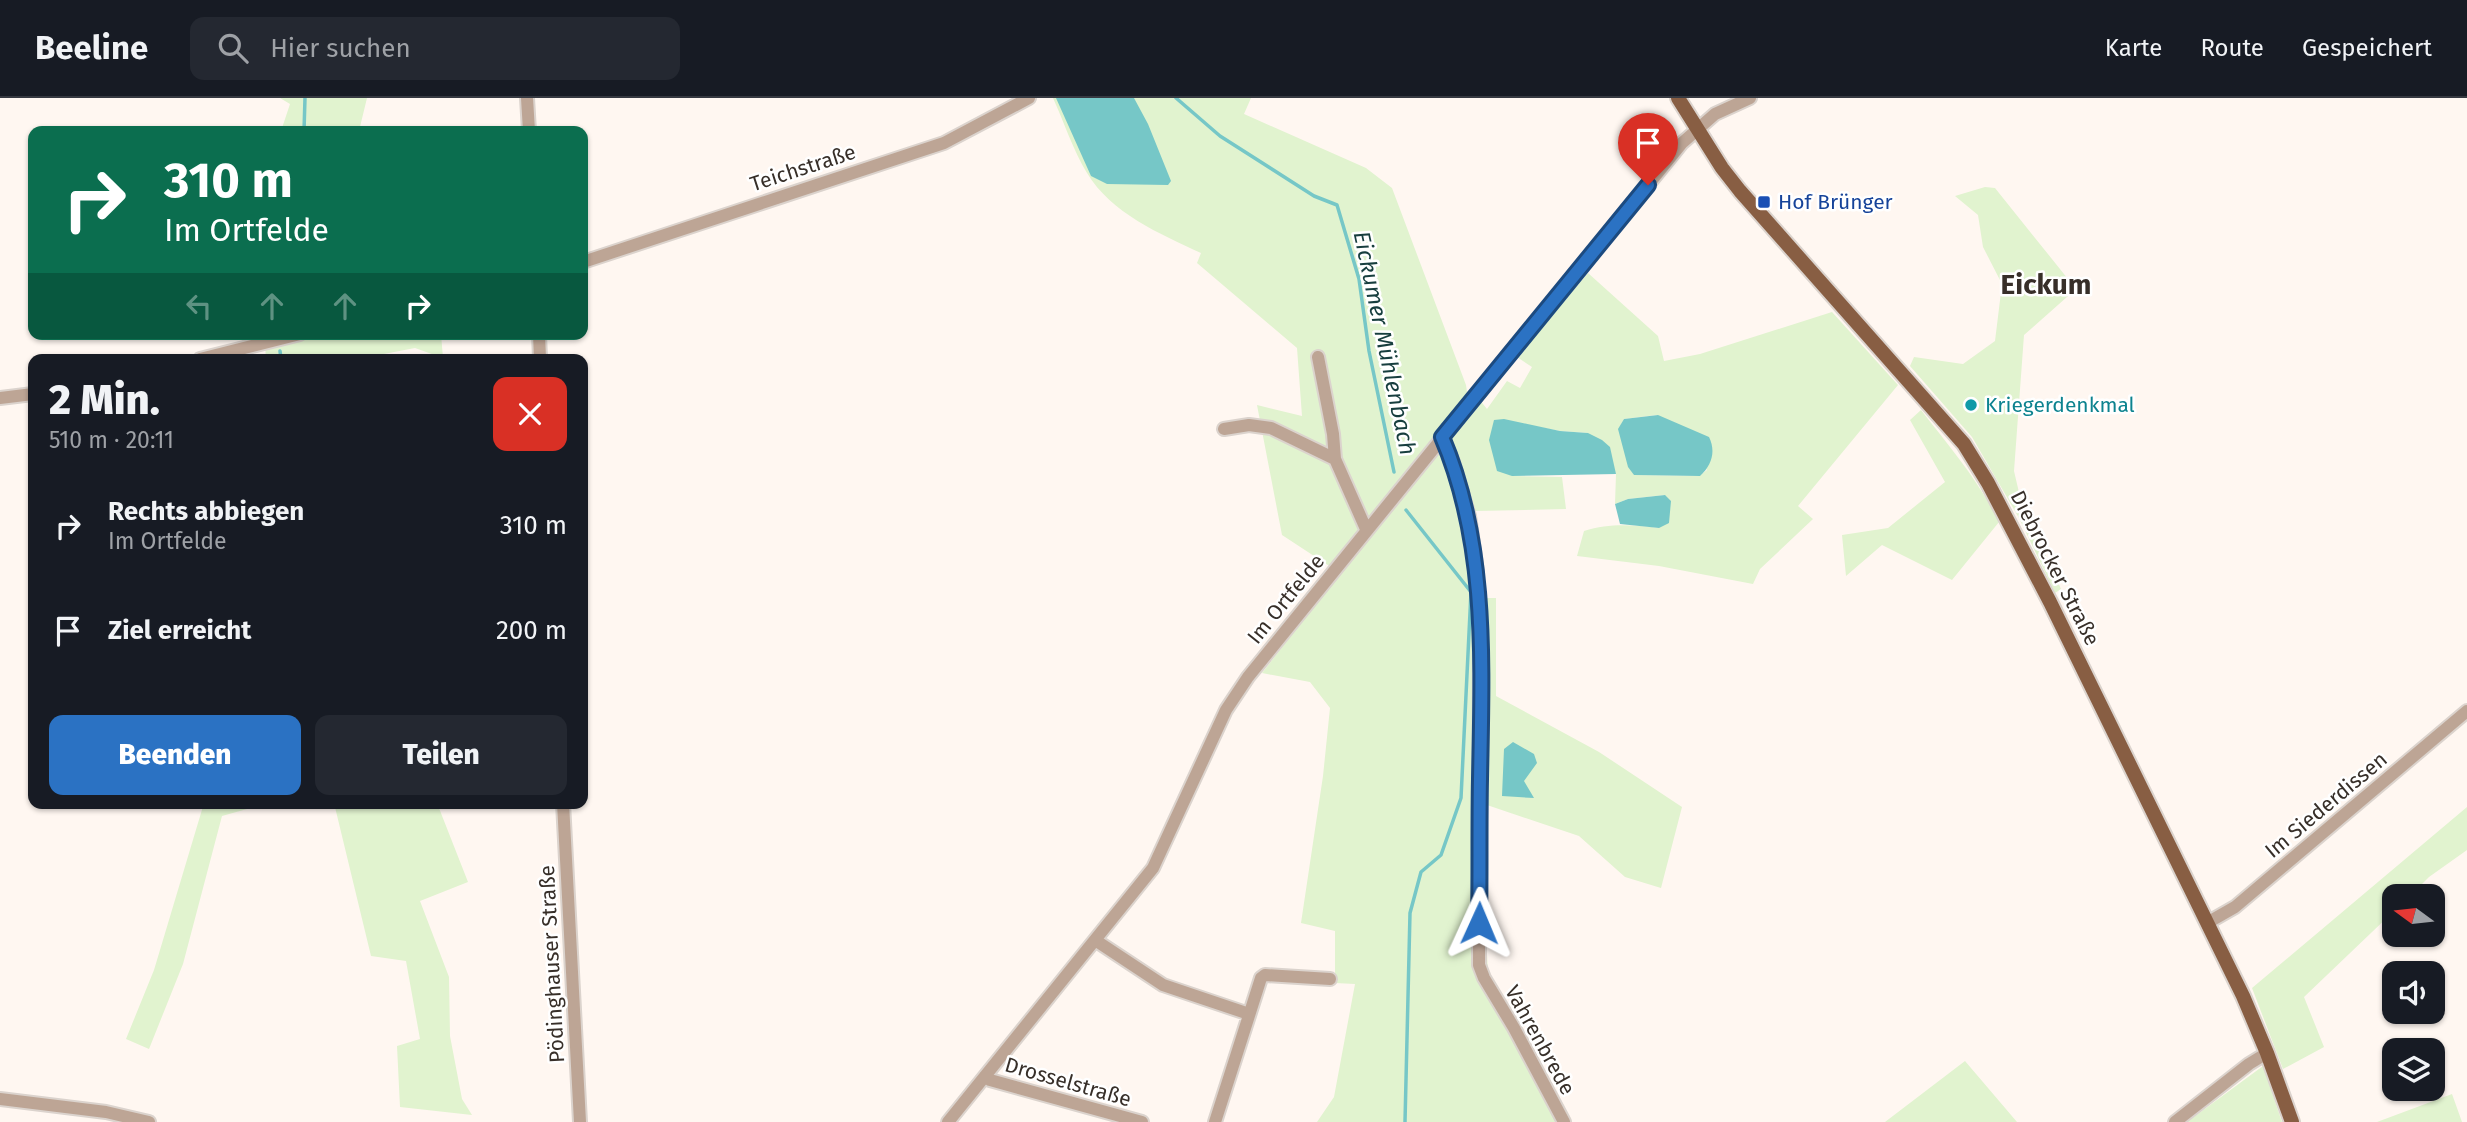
<!DOCTYPE html>
<html lang="de">
<head>
<meta charset="utf-8">
<style>
	body { margin:0; font-family:"Fira Sans",sans-serif; background:#242831; color:#f1f3f6; height:100vh; display:flex; flex-direction:column; font-size:26px; white-space:nowrap }
	* { box-sizing:border-box; margin:0 }
	p { font-size:23px; color:#9ea1a6 }
	.icon { flex:none; width:38px; height:38px; fill:none; stroke:currentColor; stroke-width:2; stroke-linecap:round; stroke-linejoin:round }
	.map { position:relative; flex:1; overflow:hidden }
	.sheet { position:absolute; left:28px; top:256px; width:560px; height:455px; display:flex; flex-direction:column; background:#171b24; border-radius:14px; box-shadow:0 2px 5px #0004 }
	.sheet>* { flex:none }
	.top-card { position:absolute; left:28px; top:28px; width:560px; height:214px; border-radius:14px; box-shadow:0 2px 5px #0004; background:#0b6e4f; color:#fff; overflow:hidden }
	.needle { width:46px; rotate:285deg }
	.controls { position:absolute; left:2382px; top:786px; display:grid; gap:14px }
	.controls a { display:grid; place-items:center; width:63px; height:63px; border-radius:14px; background:#171b24; box-shadow:0 2px 5px #0004; font-size:35px }
	.pin { position:absolute; display:grid; place-items:center; width:60px; height:60px; color:#fff; margin:-72px -30px; border-radius:50% 50% 50% 0; rotate:-45deg; box-shadow:0 0 7px #0007 }
	.pin .icon { rotate:45deg }
	.me { position:absolute; width:77px; margin:-38px; rotate:1deg; stroke-linejoin:round; filter:drop-shadow(0 0 5px #0008) }
	.turn { display:flex; align-items:center; gap:24px; height:147px; padding:0 21px; font-size:32px }
	.turn .icon { width:91px; height:91px; stroke-width:2.5 }
	.turn b { display:block; font-size:49px; line-height:60px }
	.lanes { display:flex; align-items:center; height:66px; padding:0 21px; background:#0003; justify-content:center; gap:35px; direction:ltr }
	.lanes .off { opacity:.35 }
	.round { display:grid; place-items:center; flex:none; width:74px; height:74px; border-radius:14px; background:#242831 }
	.overview { display:flex; align-items:center; justify-content:space-between; height:119px; padding:0 21px }
	h1 { font-size:42px; font-weight:800; line-height:52px }
	.cta { display:flex; gap:14px; margin-top:auto; padding:14px 21px }
	.cta a { flex:1; height:80px; border-radius:14px; background:#2b72c3; color:#fff; font-size:28px; font-weight:800; line-height:80px; text-align:center }
	.cta a+a { background:#242831; color:#f1f3f6 }
	ul { padding:0; list-style:none }
	li { display:flex; align-items:center; gap:21px; height:105px; padding:0 21px }
	li div { flex:1 }
	li b { display:block; font-size:26px }
	li em { font-style:normal }
	header { display:flex; align-items:center; gap:42px; box-sizing:border-box; height:98px; padding:0 35px; background:#171b24; border-bottom:2px solid #363941 }
	header strong { font-size:33px }
	nav { display:flex; gap:38px; margin-inline-start:auto; font-size:24px }
	.search { width:490px; height:63px; background:#242831; display:flex; align-items:center; gap:18px; box-sizing:border-box; padding:0 24px; border-radius:14px; color:#9ea1a6; font-size:26px }
	.map>svg:first-child { display:block }
	.green { fill:#e1f3cf; fill-rule:evenodd }
	.water { fill:#76c7c7 }
	.lines { fill:none; stroke-linecap:round; stroke-linejoin:round }
	.stream { stroke:#76c7c7; stroke-width:3.5 }
	.minor-casing { stroke:#dbd3cd; stroke-width:16 }
	.major-casing { stroke:#dbd3cd; stroke-width:18 }
	.minor { stroke:#bda595; stroke-width:12 }
	.major { stroke:#885e43; stroke-width:14 }
	.route-casing { stroke:#1c4a7f; stroke-width:18 }
	.route { stroke:#2b72c3; stroke-width:12 }
	.transit-dot { fill:#1a4fb4; stroke:#fff; stroke-width:2.5 }
	.culture-dot { fill:#0f9aa8; stroke:#fff; stroke-width:2.5 }
	.labels { text-anchor:middle; dominant-baseline:central; stroke-width:5; stroke-linejoin:round; paint-order:stroke }
	.street-label { font-size:21px; fill:#372f29; stroke:#fff }
	.transit-label { font-size:21px; fill:#164399; stroke:#fff; text-anchor:start }
	.culture-label { font-size:21px; fill:#0d838f; stroke:#fff; text-anchor:start }
	.water-label { font-size:23px; font-style:italic; fill:#173e3e; stroke:#fff }
	.district-label { font-size:28px; font-weight:bold; fill:#372f29; stroke:#fff }
</style>
</head>
<body>
<header>
<strong>Beeline</strong>
<div class="search"><svg class="icon" aria-label="search" viewBox="0 0 24 24"><circle cx="10" cy="10" r="6"/><path d="M15 15l6 6"/></svg>Hier suchen</div>
<nav><a>Karte</a><a>Route</a><a>Gespeichert</a></nav>
</header>
<div class="map">
<svg width="2467" height="1024" viewBox="0 0 2467 1024">
	<rect width="100%" height="100%" fill="#fff7f1"/>
	<!-- green -->
	<path class="green" d="M280,0H367L359,33H281L290,6Z
		M1053,0H1251L1244,16L1366,70L1392,90L1466,287L1467,294L1471,291L1487,311L1507,283L1520,290L1532,269L1517,259L1588,175L1658,238L1664,263L1700,256L1832,214L1898,287L1798,408L1813,421L1760,471L1753,486L1659,468L1577,458L1584,433C1610,425 1632,427 1659,430L1665,397L1628,401L1615,406L1616,376L1588,335L1560,333L1533,328L1512,378L1562,379L1566,411L1475,413L1481,500H1496V598L1599,654L1682,709L1661,790L1625,779L1579,738L1484,706L1483,780L1488,875L1493,886L1509,908L1506,916L1561,1024H1317L1334,999L1355,886L1335,885V833L1301,825L1323,678L1330,610L1310,584L1262,575L1340,475L1282,437L1257,307L1302,318L1297,250L1197,165L1201,155C1160,136 1111,115 1087,75C1073,52 1064,24 1053,0ZM1657,317L1707,372L1699,378L1634,377L1619,331L1624,321Z
		M1985,89L1995,90L2076,191L2024,237L2014,373L2021,403L2061,491L2055,495L2019,420L1972,339L1910,268L1914,259L1963,266L1995,243L2002,186L1983,149L1978,117L1955,98Z
		M243,236H441L443,260L415,250L358,261H266L265,247L241,253Z
		M1921,312C1949,348 1979,383 1999,424L1952,482L1882,447L1846,478L1842,437L1888,430L1945,384L1910,322Z
		M204,705H269L222,718L183,866L149,951L126,941L154,872Z
		M334,705H437L468,784L420,803L449,879L450,938L462,1001L472,1017L400,1009L397,948L420,941L406,863L371,858Z
		M2467,709V752L2429,779L2410,798H2394V813L2304,899L2324,949L2283,971L2252,890Z
		M1965,963L2017,1024H1885Z
		M2263,968L2282,1024H2187Z
		M2452,996L2462,1024H2377Z"/>
	<!-- water -->
	<path class="water" d="M1056,0H1134L1148,26L1171,83L1168,87L1107,86L1091,78Z
		M1658,317L1709,339C1716,353 1712,367 1700,378L1634,377L1628,369L1618,331L1624,321Z
		M1504,321L1560,333L1588,335L1602,342L1610,349L1616,376L1512,378L1497,373L1489,342L1494,322Z
		M1665,397L1671,403L1669,425L1659,430L1620,426L1615,406L1628,401Z
		M1513,644L1534,656L1537,665L1524,683L1534,700L1502,698L1504,651Z"/>
	<g class="lines">
		<!-- stream -->
		<path class="stream" d="M1176,0L1220,38L1314,98L1337,107L1359,181L1369,253L1394,374
			M304,33L305,0
			M280,253L281,261
			M1405,1024L1410,815L1421,774L1441,757L1461,700L1471,494L1406,412"/>
		<!-- minor casing -->
		<g class="minor-casing">
			<path id="minor" d="M527,0L529,33
				M583,164L944,45L1029,0
				M539,236L540,261
				M1318,259L1333,336L1335,361L1366,431
				M200,261L300,236
				M0,300L33,296
				M1224,331L1249,327L1271,330L1335,361
				M1442,339L1453,364L1469,418L1476,466L1480,526L1479,867L1484,880L1514,930L1564,1024
				M563,705L580,1024
				M2207,825L2235,809L2467,613
				M1095,842L1163,887L1249,916
				M985,978L990,982L1142,1024
				M0,1001L106,1014L149,1024
				M948,1024L1153,770L1226,612L1248,579L1682,45L1715,16L1750,0
				M1215,1024L1261,880L1265,877L1330,881
				M2175,1024L2249,966L2267,955"/>
		</g>
		<!-- major casing -->
		<g class="major-casing">
			<path id="major" d="M1678,0L1722,70L1740,93L1964,346L1988,385L2050,504L2243,898L2267,955L2292,1024"/>
		</g>
		<!-- minor -->
		<use href="#minor" class="minor"/>
		<!-- major -->
		<use href="#major" class="major"/>
	</g>
	<g class="lines">
		<!-- route casing -->
		<g class="route-casing">
			<path id="route" d="M1479,825C1480,777 1479,729 1480,681C1482,565 1488,447 1442,339L1648,87"/>
		</g>
		<!-- route -->
		<use href="#route" class="route"/>
	</g>
	<!-- markers -->
	<rect class="transit-dot" x="1757" y="97" width="14" height="14" rx="3.5"/>
	<circle class="culture-dot" cx="1971" cy="307" r="7"/>
	<g class="labels">
		<!-- street labels -->
		<g class="street-label">
			<text transform="translate(803 70) rotate(-18)">Teichstraße</text>
			<text transform="translate(2055 470) rotate(63)">Diebrocker Straße</text>
			<text transform="translate(1286 501) rotate(-51)">Im Ortfelde</text>
			<text transform="translate(2326 707) rotate(-40)">Im Siederdissen</text>
			<text transform="translate(552 866) rotate(-93)">Pödinghauser Straße</text>
			<text transform="translate(1540 942) rotate(61)">Vahrenbrede</text>
			<text transform="translate(1068 984) rotate(16)">Drosselstraße</text>
		</g>
		<!-- transit labels -->
		<g class="transit-label">
			<text x="1778" y="104">Hof Brünger</text>
		</g>
		<!-- culture labels -->
		<g class="culture-label">
			<text x="1985" y="307">Kriegerdenkmal</text>
		</g>
		<!-- water labels -->
		<g class="water-label">
			<text transform="translate(1385 245) rotate(78)">Eickumer Mühlenbach</text>
		</g>
		<!-- district labels -->
		<g class="district-label">
			<text x="2046" y="186">Eickum</text>
		</g>
	</g>
</svg>
<div class="controls">
<a><svg class="needle" viewBox="-14 -14 28 28"><path d="M0-13l5 13h-10z" fill="#e53935"/><path d="M0 13l5-13h-10z" fill="#9ea1a6"/></svg></a>
<a><svg class="icon" aria-label="sound" viewBox="0 0 24 24"><path d="M4 9h4l5-4v14l-5-4H4zM17 9q2 3 0 6"/></svg></a>
<a><svg class="icon" aria-label="layers" viewBox="0 0 24 24"><path d="M12 4l9 5-9 5-9-5zM3 14l9 5 9-5"/></svg></a>
</div>
<div class="pin" style="left:1648px;top:87px;background:#d93025"><svg class="icon" aria-label="arrive" viewBox="0 0 24 24"><path d="M6 21V4h12l-3 4 3 4H6"/></svg></div>
<svg class="me" style="left:1479px;top:825px" viewBox="-20 -20 40 40"><path d="M0-17L14 15 0 8-14 15z" fill="#2b72c3" stroke="#fff" stroke-width="4"/></svg>
<div class="top-card">
<div class="turn"><svg class="icon" aria-label="right" viewBox="0 0 24 24"><path d="M7 20v-9h11M14 6l5 5-5 5"/></svg><div><b>310 m</b>Im Ortfelde</div></div>
<div class="lanes"><svg class="icon off" aria-label="left" viewBox="0 0 24 24"><path d="M17 20v-9H6M10 6l-5 5 5 5"/></svg><svg class="icon off" aria-label="ahead" viewBox="0 0 24 24"><path d="M12 20V5M6 11l6-6 6 6"/></svg><svg class="icon off" aria-label="ahead" viewBox="0 0 24 24"><path d="M12 20V5M6 11l6-6 6 6"/></svg><svg class="icon" aria-label="right" viewBox="0 0 24 24"><path d="M7 20v-9h11M14 6l5 5-5 5"/></svg></div>
</div>
<section class="sheet">
<div class="overview"><div><h1>2 Min.</h1><p>510 m · 20:11</p></div><a class="round" style="background:#d93025;color:#fff"><svg class="icon" aria-label="close" viewBox="0 0 24 24"><path d="M6 6l12 12M18 6L6 18"/></svg></a></div>
<ul>
<li><svg class="icon" aria-label="right" viewBox="0 0 24 24"><path d="M7 20v-9h11M14 6l5 5-5 5"/></svg><div><b>Rechts abbiegen</b><p>Im Ortfelde</p></div><em>310 m</em></li>
<li><svg class="icon" aria-label="arrive" viewBox="0 0 24 24"><path d="M6 21V4h12l-3 4 3 4H6"/></svg><div><b>Ziel erreicht</b></div><em>200 m</em></li>
</ul>
<div class="cta"><a>Beenden</a><a>Teilen</a></div>
</section>
</div>
</body>
</html>
